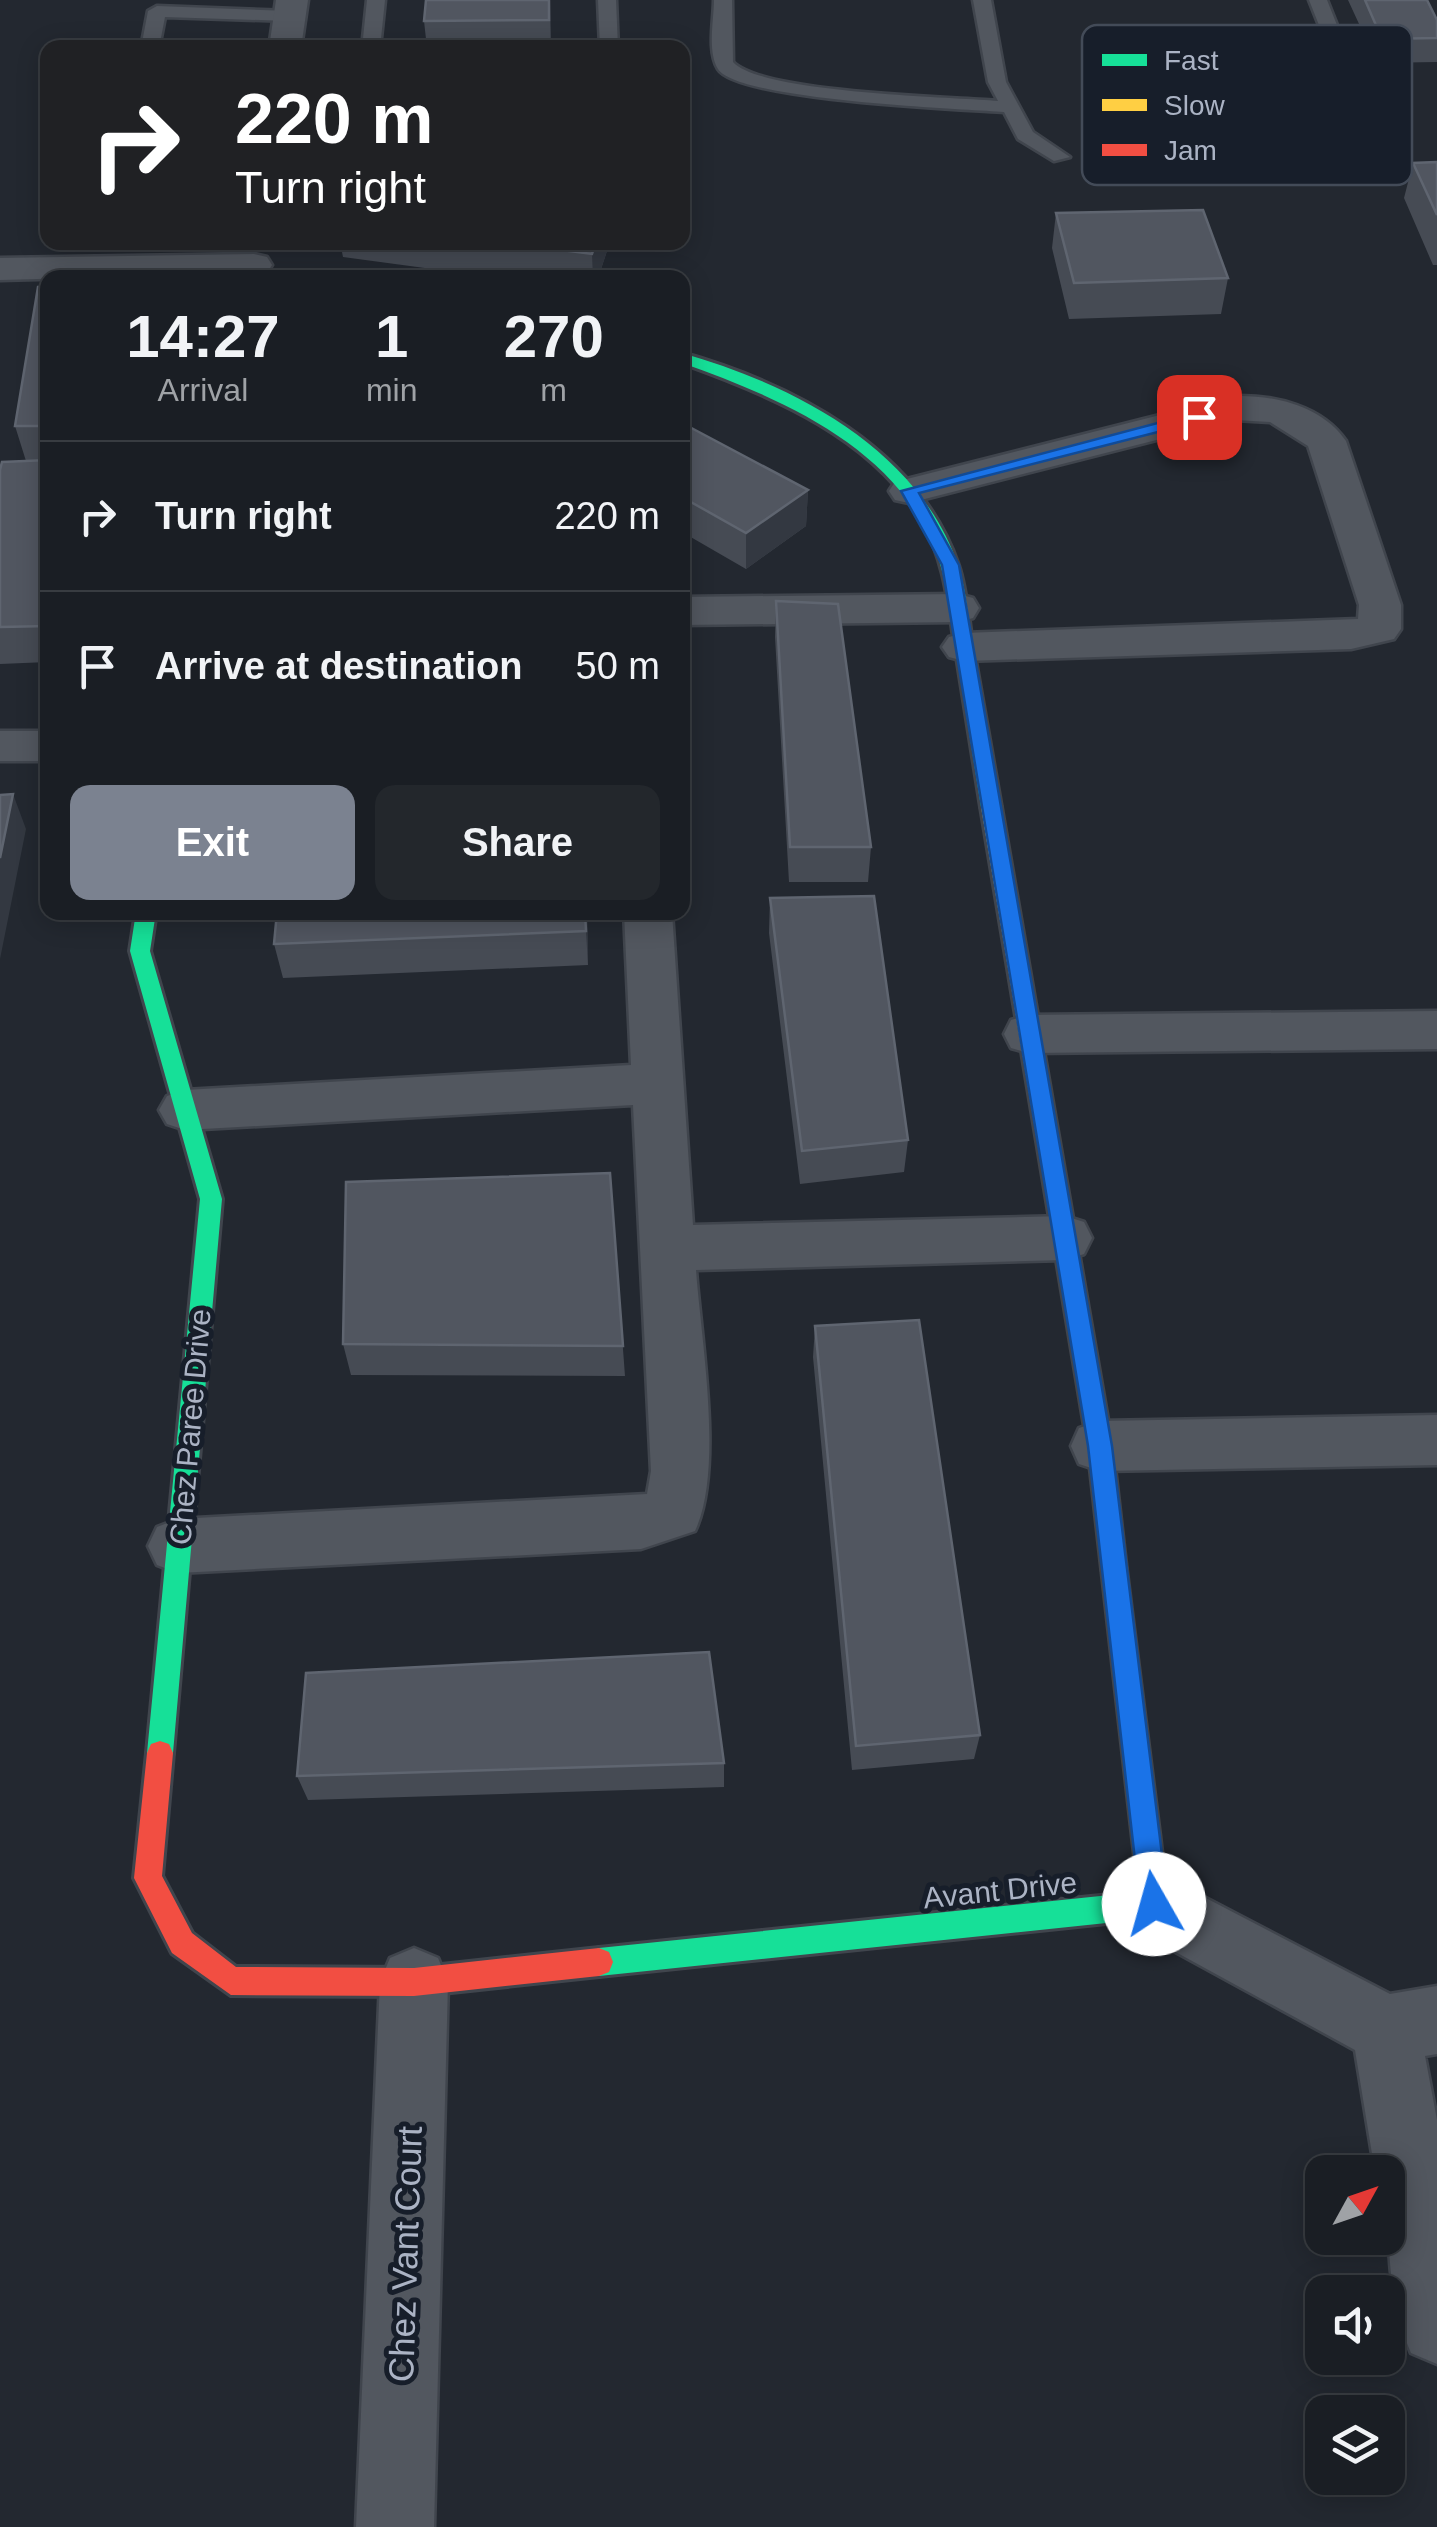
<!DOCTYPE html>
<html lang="en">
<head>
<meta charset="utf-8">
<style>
	body { margin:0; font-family:Arial,sans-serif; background:#23272c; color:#f1f3f6; height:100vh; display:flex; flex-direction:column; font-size:38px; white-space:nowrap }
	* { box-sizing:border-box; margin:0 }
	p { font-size:32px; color:#9fa2a6 }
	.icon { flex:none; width:55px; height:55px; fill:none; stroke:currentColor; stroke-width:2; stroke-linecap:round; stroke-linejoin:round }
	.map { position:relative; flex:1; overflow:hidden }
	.sheet { position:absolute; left:40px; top:270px; width:650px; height:650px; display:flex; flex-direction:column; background:#1a1e24; border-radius:20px; box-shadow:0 5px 25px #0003,0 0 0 2px #383c41 }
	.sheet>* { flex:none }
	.guide { position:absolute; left:40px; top:40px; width:650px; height:210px; border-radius:20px; box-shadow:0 5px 25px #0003,0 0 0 2px #383c41; background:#202124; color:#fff; overflow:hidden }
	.needle { width:65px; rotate:50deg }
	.tools { position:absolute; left:1305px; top:2155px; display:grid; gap:20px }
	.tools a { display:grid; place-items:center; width:100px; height:100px; border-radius:20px; background:#1a1e24; box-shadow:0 5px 25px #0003,0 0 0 2px #383c41; font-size:50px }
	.pin { position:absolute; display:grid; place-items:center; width:85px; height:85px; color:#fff; margin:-42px; border-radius:20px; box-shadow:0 5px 15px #0006 }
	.me { position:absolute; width:110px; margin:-55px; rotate:353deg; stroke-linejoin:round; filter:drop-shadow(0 0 8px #0008) }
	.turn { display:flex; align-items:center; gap:35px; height:210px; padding:0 30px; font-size:45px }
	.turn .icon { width:130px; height:130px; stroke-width:2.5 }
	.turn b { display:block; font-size:70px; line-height:85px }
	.eta { display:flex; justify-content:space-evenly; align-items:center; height:170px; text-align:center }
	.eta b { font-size:60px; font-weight:700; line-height:70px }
	.button { display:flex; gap:20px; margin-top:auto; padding:20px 30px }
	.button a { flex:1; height:115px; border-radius:20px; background:#7b8290; color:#fff; font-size:40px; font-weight:700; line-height:115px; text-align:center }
	.button a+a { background:#23272c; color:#f1f3f6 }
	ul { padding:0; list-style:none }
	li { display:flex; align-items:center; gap:30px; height:150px; padding:0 30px; border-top:2px solid #383c41 }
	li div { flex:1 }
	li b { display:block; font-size:38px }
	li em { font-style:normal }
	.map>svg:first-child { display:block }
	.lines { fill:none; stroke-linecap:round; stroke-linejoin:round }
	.lane-casing { stroke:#40454d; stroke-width:5 }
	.street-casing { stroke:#40454d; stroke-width:5 }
	.fast-casing { stroke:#40454d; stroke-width:6 }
	.slow-casing { stroke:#40454d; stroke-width:6 }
	.jam-casing { stroke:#40454d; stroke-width:6 }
	.lane { fill:#52575f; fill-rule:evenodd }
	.street { fill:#52575f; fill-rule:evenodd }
	.fast { fill:#16e098; fill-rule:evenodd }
	.slow { fill:#ffcf43; fill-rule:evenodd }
	.jam { fill:#f24e42; fill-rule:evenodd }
	.wall { fill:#464b54 }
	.shaded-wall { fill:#333841 }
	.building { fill:#515660; stroke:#5f6570; stroke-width:2.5 }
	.route { fill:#1a73e8; stroke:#114b97; stroke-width:2.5 }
	.labels { text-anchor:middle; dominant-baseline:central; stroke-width:10; stroke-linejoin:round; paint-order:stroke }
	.street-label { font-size:30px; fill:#abb3c4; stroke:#171e2a }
	.near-street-label { font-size:35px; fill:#abb3c4; stroke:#171e2a }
	.key { fill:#171e2a; stroke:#434b58; stroke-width:2.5 }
	.key-label { font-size:28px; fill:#abb3c4 }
</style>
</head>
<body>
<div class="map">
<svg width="1437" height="2527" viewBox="0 0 1437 2527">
	<rect width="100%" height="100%" fill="#232830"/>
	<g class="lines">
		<!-- lane casing -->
		<g class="lane-casing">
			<path id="lane" d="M367,0H385L380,48H362Z
				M598,0H616L618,48H600Z
				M714,0H732L733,62C761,93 949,97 998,101L988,82L973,0H991L1006,82L1033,132L1070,157L1054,161L1018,139L1004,112C959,109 737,100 718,69C707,51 714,20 714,0Z
				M1309,0H1327L1368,103L1366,107L1350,103Z
				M157,6L290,11L299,16L290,21L165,17L159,48H141L148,11Z"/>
		</g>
		<!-- street casing -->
		<g class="street-casing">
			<path id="street" d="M276,0H308L301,48H269Z
				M254,254L267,257L272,265L267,273L0,280V258Z
				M1235,396C1275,395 1322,406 1346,441L1401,605V629L1394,639L1351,649L964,661L949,657L942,647L949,637L964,633L1358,619L1359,605L1308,446L1270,422L1235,420L909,503L895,500L889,491L895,482Z
				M958,594L973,598L979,608L973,618L958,622L682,625V597Z
				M0,731H48V761H0Z
				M624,912H672L693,1225L1065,1216L1084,1222L1092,1238L1084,1254L1065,1260L696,1270C701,1340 724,1469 695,1531L641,1549L178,1573L157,1565L148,1546L157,1527L178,1519L647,1494L651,1471L633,1105L185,1130L167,1124L159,1110L167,1096L185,1090L631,1065Z
				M1437,1011V1049L1029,1053L1011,1048L1004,1034L1011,1020L1029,1015Z
				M1437,1415V1465L1100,1471L1079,1464L1071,1446L1079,1428L1100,1421Z
				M1154,1871L1390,1994L1437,1986V2054L1425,2056L1437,2120V2364L1411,2353C1386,2294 1388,2235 1388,2172H1375L1355,2050L1130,1927L1121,1904L1130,1881Z
				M414,1948L438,1958L448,1982L434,2527H356L380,1982L390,1958Z"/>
		</g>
		<!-- fast casing -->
		<g class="fast-casing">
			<path id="fast" d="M682,353C794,385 918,449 958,565C967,591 968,621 973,648C982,701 992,754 1001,807L998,812L991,814L981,807C973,757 965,707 957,657C949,612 947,565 924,525C875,438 772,395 682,363Z
				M136,912H156L150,951L222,1199L173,1753L169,1762L160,1765L151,1762L147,1753L200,1199L130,951Z
				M1114,1558L1123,1561L1126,1569L1168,1904L1164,1914L1154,1918L599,1976L589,1972L585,1962L589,1952L599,1948L1139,1892L1102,1569L1105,1561Z"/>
		</g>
		<!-- slow casing -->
		<g class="slow-casing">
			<path id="slow" d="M991,800L1001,807L1112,1446L1126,1569L1123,1577L1114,1580L1105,1577L1102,1569L1088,1446L981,807Z"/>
		</g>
		<!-- jam casing -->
		<g class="jam-casing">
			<path id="jam" d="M160,1741L169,1744L173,1753L162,1876L192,1933L236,1967L414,1968L599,1948L609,1952L613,1962L609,1972L599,1976L414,1996L231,1995L172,1953L134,1878L147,1753L151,1744Z"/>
		</g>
		<!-- lane -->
		<use href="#lane" class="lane"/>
		<!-- street -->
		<use href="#street" class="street"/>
		<!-- fast -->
		<use href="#fast" class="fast"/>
		<!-- slow -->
		<use href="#slow" class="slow"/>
		<!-- jam -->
		<use href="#jam" class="jam"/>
	</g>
	<!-- wall -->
	<path class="wall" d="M550,0L551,48H427L424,21Z
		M1348,0H1427L1437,20V62L1377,63Z
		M1437,162V265H1433L1404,198L1413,163Z
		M1056,213L1228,278L1221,314L1069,319L1052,248Z
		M340,242H610L598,278H499L343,257Z
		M48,287V662L0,664V470L26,461L15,426Z
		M682,423L808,490L806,526L746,569L682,532Z
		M776,601L871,847L868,882H789L775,637Z
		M770,898L908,1140L904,1172L800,1184L769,933Z
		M277,912H587L588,965L283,978L274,944Z
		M610,1173L625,1376L351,1375L343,1344Z
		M815,1326L980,1735L974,1759L852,1770L813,1357Z
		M724,1763V1787L308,1800L297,1776Z"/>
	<!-- shaded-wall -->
	<path class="shaded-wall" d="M596,242H610L598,278H593L592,254Z
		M808,490L806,526L746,569V533Z
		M13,794L26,829L0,959V858Z
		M585,912H587L588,965L586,931Z"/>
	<!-- building -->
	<path class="building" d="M426,0H549V20L424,21Z
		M1365,0H1427L1437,20V38L1382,39Z
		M1437,162V215L1413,163Z
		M1203,210L1228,278L1074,283L1056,213Z
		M499,242H596L592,254Z
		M38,287H48V426H15Z
		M682,423L808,490L746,533L682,497Z
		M48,460V626L0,627V470L2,462Z
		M776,601L838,604L871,847H790Z
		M13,794L0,858V795Z
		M874,896L908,1140L802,1151L770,898Z
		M277,912H585L586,931L274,944Z
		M610,1173L623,1346L343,1344L346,1182Z
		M919,1320L980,1735L856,1746L815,1326Z
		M709,1652L724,1763L297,1776L306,1673Z"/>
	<!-- route -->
	<path class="route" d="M1199,412L1207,417L1205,420L919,493L959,565L1112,1446L1168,1904L1164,1913L1154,1917L1144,1913L1140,1904L1088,1446L942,565L901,491Z"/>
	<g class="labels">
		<!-- street labels -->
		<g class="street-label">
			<text transform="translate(190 1427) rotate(-85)">Chez Paree Drive</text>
			<text transform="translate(1000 1890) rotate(-6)">Avant Drive</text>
		</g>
		<!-- near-street labels -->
		<g class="near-street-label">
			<text transform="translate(405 2254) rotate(-88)">Chez Vant Court</text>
		</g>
	</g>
	<!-- legend -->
	<rect x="1082" y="25" width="330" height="160" rx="15" class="key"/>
	<rect x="1102" y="54" width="45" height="12" fill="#16e098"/>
	<rect x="1102" y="99" width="45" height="12" fill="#ffcf43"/>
	<rect x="1102" y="144" width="45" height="12" fill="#f24e42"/>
	<g class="key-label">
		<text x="1164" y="70">Fast</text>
		<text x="1164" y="115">Slow</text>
		<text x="1164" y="160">Jam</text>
	</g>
</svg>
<div class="tools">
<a><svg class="needle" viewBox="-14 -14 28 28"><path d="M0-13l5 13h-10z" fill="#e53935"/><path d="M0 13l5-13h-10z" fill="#9fa2a6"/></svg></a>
<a><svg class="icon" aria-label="sound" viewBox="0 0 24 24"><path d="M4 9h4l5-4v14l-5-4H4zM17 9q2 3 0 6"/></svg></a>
<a><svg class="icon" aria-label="layers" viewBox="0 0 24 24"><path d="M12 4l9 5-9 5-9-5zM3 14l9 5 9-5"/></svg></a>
</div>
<div class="pin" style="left:1199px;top:417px;background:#d93025"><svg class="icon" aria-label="arrive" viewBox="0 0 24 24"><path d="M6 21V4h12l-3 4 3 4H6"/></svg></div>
<svg class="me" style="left:1154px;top:1904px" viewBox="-20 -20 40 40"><circle r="19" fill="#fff"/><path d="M0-13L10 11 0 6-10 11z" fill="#1a73e8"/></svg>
<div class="guide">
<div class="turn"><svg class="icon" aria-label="right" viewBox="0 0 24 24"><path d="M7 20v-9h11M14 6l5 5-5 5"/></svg><div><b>220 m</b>Turn right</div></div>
</div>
<section class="sheet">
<div class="eta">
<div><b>14:27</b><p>Arrival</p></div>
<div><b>1</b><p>min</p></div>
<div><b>270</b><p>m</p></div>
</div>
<ul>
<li><svg class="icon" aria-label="right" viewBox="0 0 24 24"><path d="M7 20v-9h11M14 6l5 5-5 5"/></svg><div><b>Turn right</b></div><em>220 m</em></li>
<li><svg class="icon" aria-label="arrive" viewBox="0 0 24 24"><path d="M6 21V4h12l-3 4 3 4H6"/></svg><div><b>Arrive at destination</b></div><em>50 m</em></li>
</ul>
<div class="button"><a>Exit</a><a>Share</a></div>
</section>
</div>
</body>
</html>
